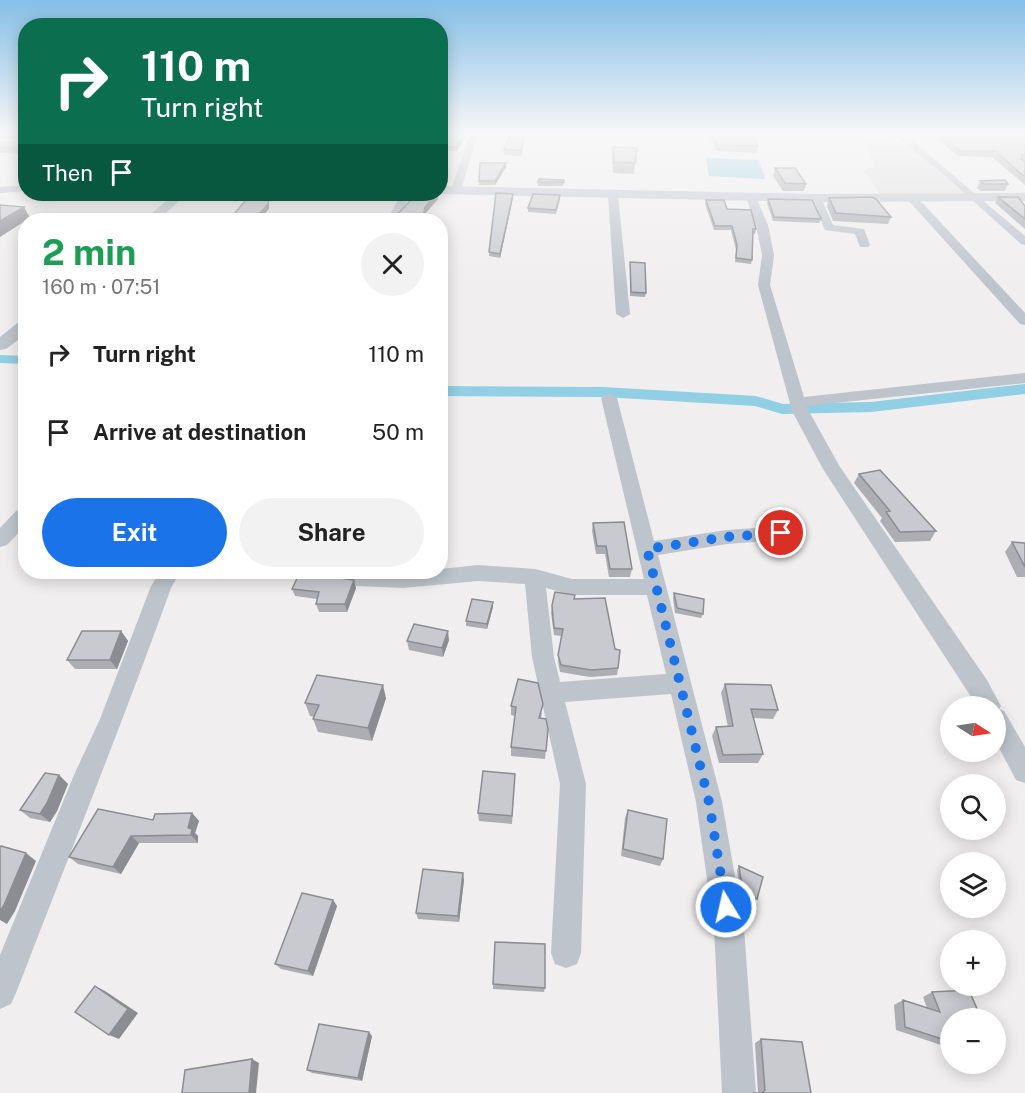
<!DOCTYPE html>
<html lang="en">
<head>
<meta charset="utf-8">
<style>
	body { margin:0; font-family:"Public Sans",sans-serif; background:#f2f2f2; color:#222; height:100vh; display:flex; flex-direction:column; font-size:22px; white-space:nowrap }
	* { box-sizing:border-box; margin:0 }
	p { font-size:20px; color:#767676 }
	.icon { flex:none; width:33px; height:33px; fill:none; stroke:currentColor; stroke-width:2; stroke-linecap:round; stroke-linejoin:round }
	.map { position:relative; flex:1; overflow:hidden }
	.details { position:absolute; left:18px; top:213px; width:430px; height:366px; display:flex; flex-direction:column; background:#fff; border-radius:24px; box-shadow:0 3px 15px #0003 }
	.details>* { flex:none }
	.banner { position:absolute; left:18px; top:18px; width:430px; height:183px; border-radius:24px; box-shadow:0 3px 15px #0003; background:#0b6e4f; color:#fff; overflow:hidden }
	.needle { width:39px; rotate:102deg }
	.controls { position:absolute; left:940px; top:696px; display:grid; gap:12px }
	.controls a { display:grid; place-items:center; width:66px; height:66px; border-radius:50%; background:#fff; box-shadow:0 3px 15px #0003; font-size:30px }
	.pin { position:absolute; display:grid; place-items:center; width:51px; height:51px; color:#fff; margin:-26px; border:3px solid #fff; border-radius:50%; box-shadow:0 2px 6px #0007 }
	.me { position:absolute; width:66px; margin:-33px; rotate:351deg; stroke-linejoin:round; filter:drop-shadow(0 0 4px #0008) }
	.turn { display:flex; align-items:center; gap:21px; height:126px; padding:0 24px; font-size:27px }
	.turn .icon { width:78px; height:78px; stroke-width:2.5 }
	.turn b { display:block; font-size:42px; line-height:51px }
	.then { display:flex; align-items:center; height:57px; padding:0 24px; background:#0003; gap:12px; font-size:22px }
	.round { display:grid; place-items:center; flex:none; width:63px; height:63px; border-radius:32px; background:#f2f2f2 }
	.summary { display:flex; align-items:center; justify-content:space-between; height:102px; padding:0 24px }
	h1 { font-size:36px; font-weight:700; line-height:45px; color:#1e9e55 }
	.action { display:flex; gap:12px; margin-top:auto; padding:12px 24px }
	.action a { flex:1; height:69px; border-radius:36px; background:#1a73e8; color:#fff; font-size:24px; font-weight:700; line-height:69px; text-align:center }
	.action a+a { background:#f2f2f2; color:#222 }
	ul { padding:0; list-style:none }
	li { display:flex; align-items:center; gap:18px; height:78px; padding:0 24px }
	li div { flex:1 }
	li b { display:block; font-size:22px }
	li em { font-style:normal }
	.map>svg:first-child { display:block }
	.education { fill:#e1dfdf }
	.water { fill:#90cfe4 }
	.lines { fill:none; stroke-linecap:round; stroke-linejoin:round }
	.canal { fill:#90cfe4; fill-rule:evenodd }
	.minor { fill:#bdc4cc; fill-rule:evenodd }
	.tertiary { fill:#bdc4cc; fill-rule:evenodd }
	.secondary { fill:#bdc5d0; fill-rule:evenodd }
	.wall { fill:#acaeb3 }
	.shaded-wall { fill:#8c8d92 }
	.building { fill:#c8cad0; stroke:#8c8d92; stroke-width:1.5 }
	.route { stroke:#1a73e8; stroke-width:10; stroke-dasharray:0 18 }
</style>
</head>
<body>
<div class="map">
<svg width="1025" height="1093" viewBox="0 0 1025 1093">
	<rect width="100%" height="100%" fill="#f0eeee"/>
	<!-- education -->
	<path class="education" d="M863,140L901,144L921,155L965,194H880L864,170L874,166Z"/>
	<!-- water -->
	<path class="water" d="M706,158L759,160L765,179L709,176Z"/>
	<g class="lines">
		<!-- canal -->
		<path class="canal" d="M0,355L26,356V364L0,363Z
			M1025,384V394L871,412L782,414L755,406L603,397L441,396V386L603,387L756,396L783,404L871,402Z"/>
		<!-- minor -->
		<path class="minor" d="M470,133H478L461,190L452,192L451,190Z
			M892,133H902L916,144L1025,236V245L1021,244L943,174Z
			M26,185V191L0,193V187Z
			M613,192L618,195L630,314L623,318L616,314L608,195Z
			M401,194H411L397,220H387Z
			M751,194L756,197L768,225L774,255L770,285L804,397L1025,373V383L806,406L840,467L987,680L1001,706L999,709L1004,711L1025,747V783L1016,780L996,742V706H977L823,469L792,411L758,285L762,255L756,225L746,197Z
			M816,195L821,198L833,225L864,229L870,245L868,247H860L855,234L825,230L811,198Z
			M912,195L916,196L1025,313V325L1020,324L908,200L907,198Z
			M609,393L617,398L654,541L727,530L781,526L788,528L791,533L788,538L781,540L727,544L658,555L722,802L744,928L756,1093H722L714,928L696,802L671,694L565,702L586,784L581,953L577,964L566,968L555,964L551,953L560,784L532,657L525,584L478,581L403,588L357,586L309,580L302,577L299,572H441V569L478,565L535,569L572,579H644L601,398ZM546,588L572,595H647L666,674L560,682L554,657Z
			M23,509L26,510V525L7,545L0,547V528L16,511Z
			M160,572H180L171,588C122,724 68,858 16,993L11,1004L0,1009V955L74,775L100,719L151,586Z"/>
		<!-- tertiary -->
		<path class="tertiary" d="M174,194H187L158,220H144Z
			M26,320V334L6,349L0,350V337L20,321Z"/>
		<!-- secondary -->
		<path class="secondary" d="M0,141H26V149H0Z
			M441,186L816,194L1025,193V201L816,202L441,194H438H441Z"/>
	</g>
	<!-- wall -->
	<path class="wall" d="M0,133H26V139H0Z
		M441,133H468L456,151H441Z
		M650,133H679V135Z
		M709,133H753L758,146L757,153L716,151L713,143H711Z
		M931,133H1025V185L992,157L958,156Z
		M525,134V139L521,156L504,155V150Z
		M26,145V154L0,153V147H24Z
		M613,147L637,148L634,174L613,173L612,158Z
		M480,163H506V167L495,185H479Z
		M775,168L806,184L804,191H783L773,176Z
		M564,180L563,186H538V182Z
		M980,181L1008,184L1005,191H981L977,188Z
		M222,194H269V209L247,198L223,196Z
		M998,197L1025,206V229L995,203Z
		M513,198L500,258L489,256V252Z
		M829,198L891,217L888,224L833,221L827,206Z
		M560,199L556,214L528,212V208Z
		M768,199L821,219L819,223L773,221L767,203Z
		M706,200L727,209L756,229L755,234L753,233L752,260L751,264L735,262L736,250L731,230H714L705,204Z
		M630,262L646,293L645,297L630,296Z
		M859,474L936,531L930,541L895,542L880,521L882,518L854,483Z
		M593,523L632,569L630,577H609L605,554H596L592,531Z
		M1012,542L1025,543V577H1017L1005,552Z
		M354,580L356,588L347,612H319L316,604L317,599L295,596L292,589Z
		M674,593L703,614L701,618L675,613L673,598Z
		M574,599L618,668L617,675L590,677L560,672L558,662L561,636L554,635L551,613L552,605Z
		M493,607L487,629L466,626V621Z
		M121,631L128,641L117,669H75L67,660Z
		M449,640L443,657L409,650L407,641Z
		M725,684L778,710L773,719L753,718L763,754L758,763H719L712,736L716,727H728L721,693Z
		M386,698L372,741L318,732L313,719L314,717L310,716L305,703Z
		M511,706L542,713L541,718L548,729L545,759L511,756V747L515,716L511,715Z
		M515,774L512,824L479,821L478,813Z
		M59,775L68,784L57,811L50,822L30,818L20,810Z
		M628,810L663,859L660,866L621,856L625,818Z
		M192,813L199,821L195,833L198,836V843H139L121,874L78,864L69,857L153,820Z
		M739,866L757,899L754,902L741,896L737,870Z
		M464,880L459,922L418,919L416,913Z
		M333,900L337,906L313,976L281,969L275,964Z
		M493,984L545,988L544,992L493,989Z
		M932,992L951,1018V1053H945L941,1045L896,1030L894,1005L903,1000L927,1008L923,997Z
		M372,1036L362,1081L312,1073L307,1070Z
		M761,1039L811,1093H752H758L755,1043Z"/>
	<!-- shaded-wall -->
	<path class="shaded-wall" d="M465,133H468L456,151V147Z
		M525,134V139L521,156V150Z
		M506,163V167L495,185V181Z
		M268,194H269V209L259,220H254Z
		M437,194L438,199L426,213L424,220H422L425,207Z
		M513,194V198L500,258V254Z
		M24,207L30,218L0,237V221Z
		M354,580L356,588L347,612L345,604Z
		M493,602V607L487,629V624Z
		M121,631L128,641L117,669L110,660Z
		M448,631L449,640L443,657L442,648Z
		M383,685L386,698L372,741L368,728Z
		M59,775L68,784L57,811L50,822L40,814Z
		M192,813L199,821L195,833L198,836V843L191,835L188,828Z
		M131,836L139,843L121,874L113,867Z
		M26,853L36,861L15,911L7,924L0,920V911Z
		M463,873L464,880L459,922L458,916Z
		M333,900L337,906L313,976L308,971Z
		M95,986L105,991L138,1013L119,1039L109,1035Z
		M369,1032L372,1036L362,1081L358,1078Z
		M252,1059L259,1063L256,1093H249Z"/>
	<!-- building -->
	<path class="building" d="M0,133H26V135L0,134Z
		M441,133H465L456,147L441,146Z
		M510,133L525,134L521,150H504Z
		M712,133H753L758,146L717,145L714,137L712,136Z
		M939,133H1025V156L1022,155L1021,159L1025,161V177L995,151H960Z
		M26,145V150L0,148V147H24Z
		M613,147L637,148L635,163L614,162Z
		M480,163H506L495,181H479Z
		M775,168H795L806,184L785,183Z
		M539,179L564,180V182H538Z
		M1005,180L1008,184H984L980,181Z
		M496,193L513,194L500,254L489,252Z
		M251,194H268V204L254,220H229Z
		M414,194H437L425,207L422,220H392L410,201Z
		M533,194L560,195L556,210L528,208Z
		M872,197L876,199L891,217L836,213L829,198Z
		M998,197H1018L1025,206V219Z
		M768,199L812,200L821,219L774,217Z
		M706,200H724L727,209L751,210L756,229H753L752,260L736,258L737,245L732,226H715Z
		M0,205L24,207L0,221Z
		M630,262L645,263L646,293L631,292Z
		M880,470L936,531L900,532L886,512L890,511L859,474Z
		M624,522L632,569H610L606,546H597L593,523Z
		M1012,542L1025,543V567Z
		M300,572L354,580L345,604H316L319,592L292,589Z
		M555,592L575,595L574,599L605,598L615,649L620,650L618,668L591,670L561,665L558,655L563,629L554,628L552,605Z
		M674,593L704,599L703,614L677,608Z
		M472,599L493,602L487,624L466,621Z
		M414,624L448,631L442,648L407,641Z
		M82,631H121L110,660H67Z
		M317,675L383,685L368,728L313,719L319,705L305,703Z
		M518,679L538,683L543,704L539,718L546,719L548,729L546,751L511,747L516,707L511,706Z
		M725,684L771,685L778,710L751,709L763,754L723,755L716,727L733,726Z
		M483,771L515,774L512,816L478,813Z
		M45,773L59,775L47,803L40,814L20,810Z
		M98,809L153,820L155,814L192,813L188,828L192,829L191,835L131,836L113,867L69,857Z
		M628,810L667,819L663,859L623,849Z
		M1,846L26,853L4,905L0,911V847Z
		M739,866L763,877L757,899L743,892Z
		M423,869L463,873L458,916L416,913Z
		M302,893L333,900L308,971L275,964Z
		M495,942L545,944V988L493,984Z
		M95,986L128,1009L109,1035L75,1012Z
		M969,990L981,1018H951V1042L905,1027L903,1000L940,1012L932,992Z
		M319,1024L369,1032L358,1078L307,1070Z
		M761,1039L802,1042L811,1093H753H762L765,1090Z
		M252,1059L249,1093H182L185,1070Z"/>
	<!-- sky -->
	<linearGradient id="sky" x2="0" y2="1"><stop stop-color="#85bfe6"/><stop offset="0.47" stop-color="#f8f7f7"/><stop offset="1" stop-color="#f8f7f7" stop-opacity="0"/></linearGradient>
	<rect width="1025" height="286" fill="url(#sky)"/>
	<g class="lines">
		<!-- route -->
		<path class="route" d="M726,907L709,802L647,549L727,537L781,533"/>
	</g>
</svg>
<div class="controls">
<a><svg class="needle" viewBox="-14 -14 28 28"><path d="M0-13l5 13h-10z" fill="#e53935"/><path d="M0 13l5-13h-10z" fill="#767676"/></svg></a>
<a><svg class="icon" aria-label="search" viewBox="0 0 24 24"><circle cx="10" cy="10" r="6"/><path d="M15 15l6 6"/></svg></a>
<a><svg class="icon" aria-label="layers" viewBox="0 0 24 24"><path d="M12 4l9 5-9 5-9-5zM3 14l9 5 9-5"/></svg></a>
<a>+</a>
<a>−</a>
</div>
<div class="pin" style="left:781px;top:533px;background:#d93025"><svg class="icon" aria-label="arrive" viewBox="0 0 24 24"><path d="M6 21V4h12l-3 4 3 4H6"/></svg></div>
<svg class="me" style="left:726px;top:907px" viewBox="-20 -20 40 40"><circle r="17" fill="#1a73e8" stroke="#fff" stroke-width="3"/><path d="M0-11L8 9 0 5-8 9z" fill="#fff"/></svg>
<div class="banner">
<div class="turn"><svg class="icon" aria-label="right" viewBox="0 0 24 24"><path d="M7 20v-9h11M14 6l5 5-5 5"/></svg><div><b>110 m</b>Turn right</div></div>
<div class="then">Then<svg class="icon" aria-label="arrive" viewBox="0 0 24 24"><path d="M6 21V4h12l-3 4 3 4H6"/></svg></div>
</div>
<section class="details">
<div class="summary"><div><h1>2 min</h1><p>160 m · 07:51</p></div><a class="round"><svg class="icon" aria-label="close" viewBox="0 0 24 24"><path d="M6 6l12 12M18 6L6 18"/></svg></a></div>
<ul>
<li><svg class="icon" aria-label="right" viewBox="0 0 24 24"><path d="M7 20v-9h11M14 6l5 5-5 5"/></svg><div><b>Turn right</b></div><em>110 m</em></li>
<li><svg class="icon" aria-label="arrive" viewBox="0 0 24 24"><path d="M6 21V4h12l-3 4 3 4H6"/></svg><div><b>Arrive at destination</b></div><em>50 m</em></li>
</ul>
<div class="action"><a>Exit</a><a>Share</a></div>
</section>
</div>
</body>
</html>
